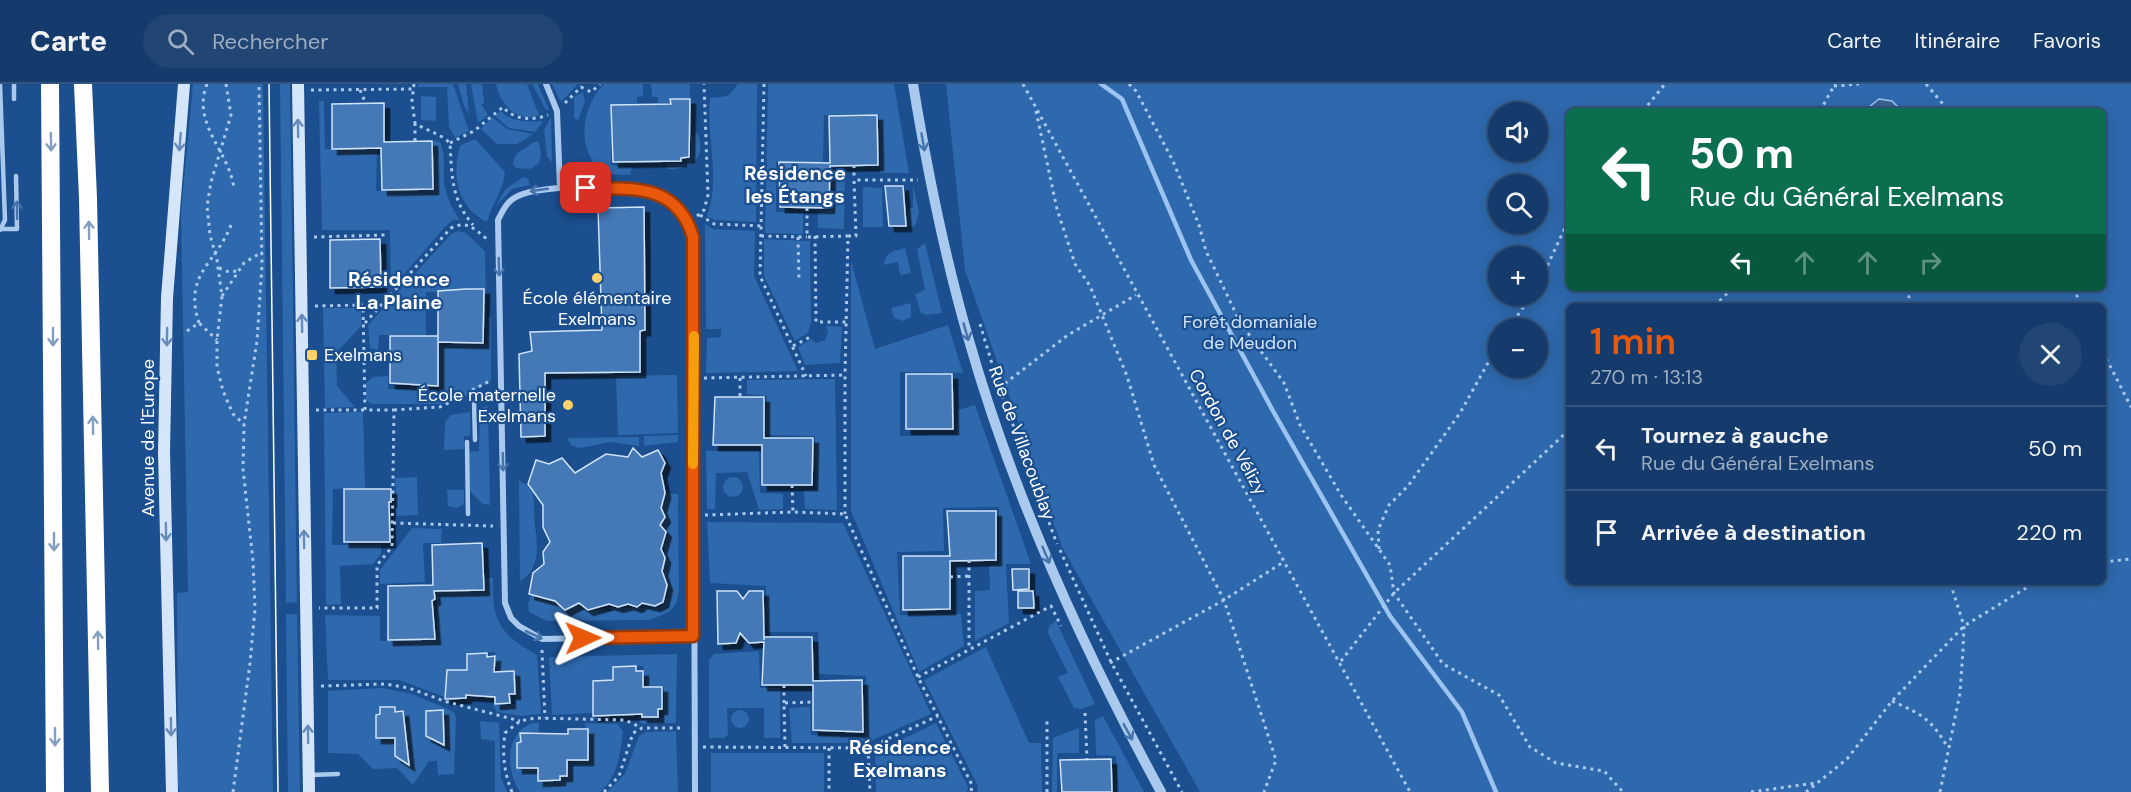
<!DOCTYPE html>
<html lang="fr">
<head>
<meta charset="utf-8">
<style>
	body { margin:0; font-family:"DM Sans",sans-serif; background:#214673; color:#f1f3f6; height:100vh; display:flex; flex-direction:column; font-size:22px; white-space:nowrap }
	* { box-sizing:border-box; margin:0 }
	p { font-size:20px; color:#9dadc1 }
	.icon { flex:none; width:33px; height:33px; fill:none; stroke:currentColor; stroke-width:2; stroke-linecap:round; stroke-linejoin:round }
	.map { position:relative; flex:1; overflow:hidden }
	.sheet { position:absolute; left:1566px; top:219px; width:540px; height:282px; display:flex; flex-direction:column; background:#143b6b; border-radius:9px; box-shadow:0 3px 15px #0003,0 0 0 2px #33557e }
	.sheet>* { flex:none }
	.top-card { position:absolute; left:1566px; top:24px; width:540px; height:183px; border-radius:9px; box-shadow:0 3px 15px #0003,0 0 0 2px #33557e; background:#0b6e4f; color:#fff; overflow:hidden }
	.fabs { position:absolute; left:1488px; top:18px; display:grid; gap:12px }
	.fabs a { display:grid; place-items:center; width:60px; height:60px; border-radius:50%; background:#143b6b; box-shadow:0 3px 15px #0003,0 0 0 2px #33557e; font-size:30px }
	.pin { position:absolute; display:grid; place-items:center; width:51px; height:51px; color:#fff; margin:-26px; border-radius:12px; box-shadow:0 3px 9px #0006 }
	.me { position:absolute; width:66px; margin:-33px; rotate:89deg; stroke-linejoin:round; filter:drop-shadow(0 0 4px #0008) }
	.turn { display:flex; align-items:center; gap:21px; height:126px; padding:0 24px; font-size:27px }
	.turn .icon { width:78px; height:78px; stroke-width:2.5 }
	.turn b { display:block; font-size:42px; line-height:51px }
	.lanes { display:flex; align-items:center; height:57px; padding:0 24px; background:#0003; justify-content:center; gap:30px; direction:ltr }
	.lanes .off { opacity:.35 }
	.round { display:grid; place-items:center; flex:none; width:63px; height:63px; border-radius:32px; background:#214673 }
	.overview { display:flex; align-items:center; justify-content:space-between; height:102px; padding:0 24px }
	h1 { font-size:36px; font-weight:600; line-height:45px; color:#ea580c }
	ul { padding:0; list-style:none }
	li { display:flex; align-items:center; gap:18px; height:84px; padding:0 24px; border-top:2px solid #33557e }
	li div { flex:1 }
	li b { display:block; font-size:22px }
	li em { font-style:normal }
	header { display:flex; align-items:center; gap:36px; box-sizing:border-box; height:84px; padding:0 30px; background:#143b6b; border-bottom:2px solid #33557e }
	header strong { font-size:28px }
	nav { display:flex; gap:33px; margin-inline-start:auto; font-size:21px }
	.search { width:420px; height:54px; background:#214673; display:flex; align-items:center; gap:15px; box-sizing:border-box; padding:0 21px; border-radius:33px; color:#9dadc1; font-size:22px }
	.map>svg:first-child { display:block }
	.green { fill:#2e69ad; fill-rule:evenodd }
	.water { fill:#3c6290; stroke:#9cc4f0; stroke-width:1.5 }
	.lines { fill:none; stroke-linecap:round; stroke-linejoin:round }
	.stream { stroke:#9cc4f0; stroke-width:4.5 }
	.building { fill:#4478b7; stroke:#cfe3fa; stroke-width:1.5; filter:url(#shadow) }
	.path { stroke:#a9c9ee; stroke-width:3; stroke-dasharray:3 4.5; stroke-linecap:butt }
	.service { stroke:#a9c9ee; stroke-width:4.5 }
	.minor { stroke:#a9c9ee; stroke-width:6 }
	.tertiary { stroke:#a9c9ee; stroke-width:10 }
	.secondary { stroke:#d6e6fa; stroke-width:12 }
	.motorway { stroke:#fff; stroke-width:18 }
	.tram { stroke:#fff; stroke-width:1.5 }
	.oneway { stroke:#668bba }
	.oneway2 { stroke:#829ec1 }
	.oneway3 { stroke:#4674ac }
	.route-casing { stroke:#983908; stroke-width:15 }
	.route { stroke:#ea580c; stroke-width:10 }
	.slow { stroke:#f59e0b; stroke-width:10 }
	.poi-dot { fill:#ffd166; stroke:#1b4f8f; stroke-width:2 }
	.labels { text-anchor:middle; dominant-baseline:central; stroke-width:4.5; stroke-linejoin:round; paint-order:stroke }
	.poi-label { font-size:18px; fill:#fff; stroke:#1b4f8f }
	.park-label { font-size:18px; fill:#cfe3fa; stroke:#1b4f8f }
	.street-label { font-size:18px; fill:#fff; stroke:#1b4f8f }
	.neighbourhood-label { font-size:20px; font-weight:bold; fill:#fff; stroke:#1b4f8f }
</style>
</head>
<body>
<header>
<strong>Carte</strong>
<div class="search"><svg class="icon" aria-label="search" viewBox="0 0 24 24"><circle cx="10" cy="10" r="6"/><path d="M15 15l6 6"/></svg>Rechercher</div>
<nav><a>Carte</a><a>Itinéraire</a><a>Favoris</a></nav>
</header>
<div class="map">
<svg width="2131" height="708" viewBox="0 0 2131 708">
	<defs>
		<filter id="shadow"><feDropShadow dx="5.5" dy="5.5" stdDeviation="0" flood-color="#0009"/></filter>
	</defs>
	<rect width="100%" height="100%" fill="#1b4f8f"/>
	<!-- green -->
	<path class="green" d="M193,0H263L273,708H180L178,703L177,509L188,508L181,128Z
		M280,0H290L297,518L286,519Z
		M418,0H453L469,47L455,54L449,43L447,3H418Z
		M458,0H466L469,30L464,22Z
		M471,0H482L484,20H481L488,31L478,39Z
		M496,0H527L539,31C516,39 501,21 496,0Z
		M532,0H538L549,26H546Z
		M552,0H578L561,18Z
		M604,0H643V12L637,13V19L611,21V81L632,84L630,91L604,90C576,68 580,24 604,0Z
		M651,0H690V14H670V19H658V13H652Z
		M738,0H757L756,138L715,136L707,132C721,94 706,54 710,14L728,12Z
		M768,0H894L909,89H880L879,30L824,31L823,79L776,77V128L803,129V150L765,149Z
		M946,0H2131V708H1200L1062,463L965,186ZM1569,27H2103V204H1569ZM1498,28H1538V68H1498ZM1498,100H1538V140H1498ZM1498,172H1538V212H1498ZM1569,222H2103V498H1569ZM1498,244H1538V284H1498Z
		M583,8L585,18L578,36L574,34V13Z
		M421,12L436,13V37L421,36Z
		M319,17H324L325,65H377L376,107H432V57L440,58C446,71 443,82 444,96C445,110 452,125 460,136H453L445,143L391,205L390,146H322Z
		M501,27C511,38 528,38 542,37V39L535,48L509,44L495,32Z
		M492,33L507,45L533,50L517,60H497L481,45Z
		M551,33L552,78L547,73L544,46Z
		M697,48C708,74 691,86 667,85L666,79L687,80V75L691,74V54Z
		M472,56H476L505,88C504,105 491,121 487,138C458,124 451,92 460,62Z
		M534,58H539L541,71L539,79L530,85L516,84L513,79L516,70Z
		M845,84L844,145L818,144V126H832V85Z
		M523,93L528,95L530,101L512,105L496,122L505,106Z
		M913,101L919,128L915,142L907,144L908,124H913Z
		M863,103L882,104L883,143H863Z
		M705,140L713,145L755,147L754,192L798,287L706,289L707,254L721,253V245H706Z
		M458,147L466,149L485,167L486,220L473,221L472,207L426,208V251H379L378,266L370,264L368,241L451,150Z
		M764,155L810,157L811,239L808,249L795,257L764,192Z
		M925,159L942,229L927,231L921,229L915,210L925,206L917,165Z
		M905,164L911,189L900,191L898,178L884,181C885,168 894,167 905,164Z
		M851,177L875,265L948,241L963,289L900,288V352L956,351L958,326L975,321L1031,480H1006L1009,539L975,557V507L990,506L989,481H999V423L943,424L944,467L897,468L900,531L961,530L964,562L919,588L851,427Z
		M911,219V233L903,237L894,234L891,224Z
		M323,224H361V242L336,269L337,302L355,323L325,324Z
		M488,233H491V297L449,320H371L366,315V299L373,293L388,292V305H439V261L487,260Z
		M826,242L842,243L840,279L805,281L798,263L811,255L816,259L825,256L828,247Z
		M677,291L678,349L618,351L616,292Z
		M835,295L837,426L805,425L804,406L816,405L815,352L766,351L767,312L747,310V296Z
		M488,322L490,421L483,420L470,407L468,368L479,367L480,324Z
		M363,328L365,404L333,405L332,461H381V470L373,480L340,482L341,520L326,521L324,329Z
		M470,328V352H464V365L444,366L445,338L451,331Z
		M678,351V358L644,362V352Z
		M639,353V362L610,358L581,364L572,362L567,354Z
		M706,367H759L760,409L783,410V425L759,426L747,388L716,389L715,425H707Z
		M723 403a10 10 0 1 1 20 0a10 10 0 1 1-20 0Z
		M417,393L418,431L397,432L395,394Z
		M519,397C540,403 532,426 535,442C538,462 540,486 520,497Z
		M447,406H464V420L457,424L448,422Z
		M666,410H678L679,507L676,520L669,528L650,536L547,537L529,528L528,519L532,511L538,510L567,526L573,519L586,527L602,525L603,528L612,527V524L661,523C672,514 666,499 664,487C662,475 664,461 668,449L662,440L666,433L662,425Z
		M707,438L843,439L931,630L866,659H792L789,624L810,623L811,651L865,652L866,592L819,590L818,548H768L766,502L710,499Z
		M412,444L442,445L441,459H423L425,498L380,500V486Z
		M485,494H493C491,535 500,551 537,571L541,630L520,632L497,628L493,621L516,620L515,587H496L495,568L466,569V586H446L445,613L399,596H328L325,531L380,532V557L437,555V508L485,507Z
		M286,530H297L300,708H288Z
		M1056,537L1095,620L1081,625L1074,624L1058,593L1068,589L1048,549L1049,542Z
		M986,563L1029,659H1041L1042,708H977L978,702L924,596Z
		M759,567L760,604H780V654H764V624H727L728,651L724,654H709V576L714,570Z
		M677,570L676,639L642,640L637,634L664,633V603L646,602L643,582H613L612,596L592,597L593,629L552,631L549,573Z
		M382,604L412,610L454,628L456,634L454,690L438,691L437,677H429L413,701L397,684L373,685L358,670L328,669V607Z
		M731 635a9 9 0 1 1 18 0a9 9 0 1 1-18 0Z
		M1103,632L1144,708H1117L1116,672L1096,671L1095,636Z
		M480,637L499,639L501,694L507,708H495V657L481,655Z
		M533,639H539V648L520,649V658H516V685H537L538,697H560L561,692H568V679L589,676L585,639L618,640L623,648C620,671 618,692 600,708H520C505,686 505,648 533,639Z
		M936,639L968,703L967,708H876L875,668Z
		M1079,644V669H1057V708H1052L1053,654Z
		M676,647L678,708H607L625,690L639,652L646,648Z
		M711,669H824V708H711Z"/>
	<!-- water -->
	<path class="water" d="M1879,15L1892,17L1902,27H1864Z"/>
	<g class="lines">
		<!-- stream -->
		<path class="stream" d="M1101,0L1122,15L1191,176L1273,327L1390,532L1462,628L1496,708"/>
	</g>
	<!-- building -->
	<path class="building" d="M670,15H690L689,73L681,74V77L613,78L611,21L671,20Z
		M384,19V58L432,57L433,105L382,106L381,64L332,65V20Z
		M877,31L878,81L830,82L829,124L780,123L779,78L830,79L829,32Z
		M885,102H903L906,142H889Z
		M644,123L645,246L640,247V288L545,289V352L521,353L519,270L532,267L530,248L602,246L598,124Z
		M380,155L381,203L330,204V156Z
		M466,205H484L483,259L438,258V302L390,299V252H438V257V207Z
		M906,290H952L953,345H906Z
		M715,313H764V354H813L812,401H762V361H713Z
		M633,364L642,373L658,366L665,379L661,389L665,409L661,424L665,433L660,441L666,448L661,465L665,474L662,487L667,501L663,518L655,522L642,519L637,523L628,520L618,523L609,520L588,526L579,519L565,526L555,517L529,510L533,489L544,480L543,468L550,458L543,443V421L528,400L536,376L549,380L562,374L575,389L606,370L628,373Z
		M344,405H391V418H389L390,458H344Z
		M947,427H996V476L950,477V525L903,526V472H950Z
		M482,459L484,506L434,507L435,515L432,517L435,555L388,556V502L433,501L432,461Z
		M1012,485H1029V505L1013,506Z
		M717,507H737L743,515L749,507H763L764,556V553H812L813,597L862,596L863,648L813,646V601H762L764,558L749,559L740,549L736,559L718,560Z
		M1018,507H1033L1034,524H1018Z
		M487,569V573L495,572L494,588L514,587L515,610H509L510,619L495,620V613L466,611V614L445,615L447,586H467V570Z
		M636,582V587H643V603H662V625H658V633H642V630L593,632V597L613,596V583Z
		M380,623H395V628L403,627L409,681L395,672V654H376V631L380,630Z
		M443,626L444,661L426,652V627Z
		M568,645H588V676H567V692H560V696L538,697V684H517V659L521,658L520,649L568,650Z
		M1111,675L1112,708H1062L1060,676Z"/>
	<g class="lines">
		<!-- path -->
		<path class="path" d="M207,0C191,40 230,68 234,105
			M226,0L231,31L211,98L207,122L210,151L217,176L222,212L217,256V283L223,307L233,330L244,340
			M414,0L412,17L415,39C428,48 438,48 450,59C452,92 451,115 473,141
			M764,0L760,192L806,292
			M1023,0L1410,708
			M1129,0L1136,7L1173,77L1199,141L1206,167L1240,238L1284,299L1300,341L1341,411L1390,481L1394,509L1443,580L1499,611L1530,663L1556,679L1604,687L1623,708
			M1926,0L1949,27
			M1834,2L1859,0
			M311,6L414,5
			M360,6L366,20
			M565,19L581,3L591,8L600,0
			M1036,27L1057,125L1075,180L1090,202L1127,292L1154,381L1224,516L1276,676L1264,708
			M1643,27L1665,0
			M1820,27L1835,0
			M415,57V39
			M450,59L474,47L503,23C514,36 531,37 548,31
			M854,81V96
			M807,124V153L848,152L845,291
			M700,131L714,140L762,142
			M697,132L704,126L708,111L704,0
			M761,152L807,153
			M815,152L816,238H847
			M848,152H856L854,96H918
			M314,153L385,151
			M798,153L799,197
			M219,184L229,188L237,187
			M1538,202L1569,135
			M1907,204L1911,222
			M2073,204L2082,222
			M222,212L244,179L262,168
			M315,222L363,221L365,326H394L392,463L377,481V524H319
			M1714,222L1733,204
			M199,239C183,190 216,180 231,141
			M365,239L451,144C468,136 474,145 487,155
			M980,240L999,303L1057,460
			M1509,244L1531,212
			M187,247L199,239L217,256
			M793,262L810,253
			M2103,268L2131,323
			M704,294L845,291V430
			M740,294V313
			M999,304L1068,251L1136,211
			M472,306L490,297
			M316,326H365
			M394,326L440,323L466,310
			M792,401L793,428
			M705,431L793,428L845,430L918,593L972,701L971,708
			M393,439L493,442
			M1379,465L1378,446L1389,421L1408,402L1460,329L1498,261
			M1060,466L1111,578L1182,708
			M969,476V565
			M2103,478L2131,475
			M950,493L969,492
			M542,566L545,634
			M1341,577L1394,509L1569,346
			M1110,579L1224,516L1285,477
			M918,593L1051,522L1061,542
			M321,602L385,600L409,604L444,617L520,637
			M1892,617C1922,630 1932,636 1948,664
			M784,619V601
			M1085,629L1087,675
			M703,663L868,664L938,632
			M785,663L784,619L813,618
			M829,664V708
			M868,664L870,708
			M233,708L250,579L255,525L253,477L243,385L244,340L257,257L262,181L259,0
			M512,708C504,688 502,670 505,649L520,637L535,634L625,636L642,644
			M604,708L619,692L633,649L642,644H683
			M1047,708V637
			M1751,708L1815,699
			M1806,708L1847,675L1892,617L1964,542L2036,498
			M1940,708L1960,609L1963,566L1964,542L1950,498"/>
		<!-- service -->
		<path class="service" d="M14,15V0
			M3,145H17L16,92
			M0,146L5,136L0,0
			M474,317L475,356
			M467,358L468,430
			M311,691L338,690"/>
		<!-- minor -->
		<path class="minor" d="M546,0L557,27L560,104
			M693,552L542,555L519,542L511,534L505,519L498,136C503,126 507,117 518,112C541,100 637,100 660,112C679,122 688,133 693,153L695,708"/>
		<!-- tertiary -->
		<path class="tertiary" d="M913,0C927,85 944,170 968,253C1013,412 1082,563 1161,708"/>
		<!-- secondary -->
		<path class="secondary" d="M298,0L309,708
			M172,708L164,368L167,214L184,0"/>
		<!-- motorway -->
		<path class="motorway" d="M50,0L55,708
			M83,0L88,114L100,708"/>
		<!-- tram -->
		<path class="tram" d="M269,0L278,708"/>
	</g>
	<!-- one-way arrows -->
	<defs><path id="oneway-shaft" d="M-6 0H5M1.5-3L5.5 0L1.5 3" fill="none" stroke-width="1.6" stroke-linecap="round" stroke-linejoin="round" transform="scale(1.5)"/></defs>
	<g class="oneway">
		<use href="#oneway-shaft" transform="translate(298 44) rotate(-91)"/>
		<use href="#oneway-shaft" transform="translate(180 58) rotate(95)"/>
		<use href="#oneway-shaft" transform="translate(302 239) rotate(-91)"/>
		<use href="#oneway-shaft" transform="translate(167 253) rotate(91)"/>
		<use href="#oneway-shaft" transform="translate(166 448) rotate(89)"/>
		<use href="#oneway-shaft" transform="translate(304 455) rotate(-91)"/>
		<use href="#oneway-shaft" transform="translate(171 643) rotate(89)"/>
		<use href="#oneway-shaft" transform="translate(308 650) rotate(-91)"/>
	</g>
	<g class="oneway2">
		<use href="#oneway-shaft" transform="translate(51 58) rotate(89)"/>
		<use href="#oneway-shaft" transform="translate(89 146) rotate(-91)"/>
		<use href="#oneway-shaft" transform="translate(53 253) rotate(90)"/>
		<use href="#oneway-shaft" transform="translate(93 341) rotate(-91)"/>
		<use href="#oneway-shaft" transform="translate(54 458) rotate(90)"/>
		<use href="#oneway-shaft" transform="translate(98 556) rotate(-91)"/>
		<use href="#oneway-shaft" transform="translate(55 653) rotate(90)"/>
	</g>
	<g class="oneway3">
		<use href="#oneway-shaft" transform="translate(923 58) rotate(80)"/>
		<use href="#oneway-shaft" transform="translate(539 106) rotate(172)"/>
		<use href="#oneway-shaft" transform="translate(17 126) rotate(-91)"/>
		<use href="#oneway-shaft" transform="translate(499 183) rotate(88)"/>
		<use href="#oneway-shaft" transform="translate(966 248) rotate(74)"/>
		<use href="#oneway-shaft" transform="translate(503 378) rotate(89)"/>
		<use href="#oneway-shaft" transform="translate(1046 471) rotate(67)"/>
		<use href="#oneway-shaft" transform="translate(534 551) rotate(25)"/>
		<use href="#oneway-shaft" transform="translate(1128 648) rotate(61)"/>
	</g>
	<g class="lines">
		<!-- route casing -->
		<g class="route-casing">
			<path id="route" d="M583,554L693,552V153C677,99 633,105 586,104"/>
		</g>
		<!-- route -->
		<use href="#route" class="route"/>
		<!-- slow -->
		<path class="slow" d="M693,380L694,252"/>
	</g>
	<!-- markers -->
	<g class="poi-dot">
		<circle cx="597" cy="194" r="6"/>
		<rect x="306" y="265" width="12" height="12" rx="3"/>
		<circle cx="568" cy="321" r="6"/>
	</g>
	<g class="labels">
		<!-- poi labels -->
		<g class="poi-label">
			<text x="597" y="214">École élémentaire<tspan x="597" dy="21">Exelmans</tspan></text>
			<text x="324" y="271" text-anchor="start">Exelmans</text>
			<text x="556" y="311" text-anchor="end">École maternelle<tspan x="556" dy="21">Exelmans</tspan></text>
		</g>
		<!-- park labels -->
		<g class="park-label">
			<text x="1250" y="238">Forêt domaniale<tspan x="1250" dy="21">de Meudon</tspan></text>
		</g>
		<!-- street labels -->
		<g class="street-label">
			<text transform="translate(1228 348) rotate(61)">Cordon de Vélizy</text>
			<text transform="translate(148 354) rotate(-90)">Avenue de l'Europe</text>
			<text transform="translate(1022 359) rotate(70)">Rue de Villacoublay</text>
		</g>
		<!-- neighbourhood labels -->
		<g class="neighbourhood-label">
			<text x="795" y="89">Résidence<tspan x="795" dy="23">les Étangs</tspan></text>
			<text x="399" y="195">Résidence<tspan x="399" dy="23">La Plaine</tspan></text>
			<text x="900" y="663">Résidence<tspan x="900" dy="23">Exelmans</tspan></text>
		</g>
	</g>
</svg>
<div class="fabs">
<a><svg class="icon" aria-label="sound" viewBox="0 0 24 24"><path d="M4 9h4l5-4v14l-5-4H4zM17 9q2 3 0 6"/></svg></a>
<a><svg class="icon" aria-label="search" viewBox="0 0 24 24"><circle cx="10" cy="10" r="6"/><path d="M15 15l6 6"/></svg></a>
<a>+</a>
<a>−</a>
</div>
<div class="pin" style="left:586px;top:104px;background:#d93025"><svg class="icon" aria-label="arrive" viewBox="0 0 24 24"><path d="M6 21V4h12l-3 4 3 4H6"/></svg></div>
<svg class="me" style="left:583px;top:554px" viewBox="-20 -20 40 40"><path d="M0-17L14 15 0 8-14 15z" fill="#ea580c" stroke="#fff" stroke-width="4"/></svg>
<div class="top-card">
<div class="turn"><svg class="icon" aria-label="left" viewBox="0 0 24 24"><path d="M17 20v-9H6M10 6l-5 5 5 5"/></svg><div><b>50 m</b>Rue du Général Exelmans</div></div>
<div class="lanes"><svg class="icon" aria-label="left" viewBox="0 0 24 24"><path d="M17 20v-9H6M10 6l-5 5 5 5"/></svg><svg class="icon off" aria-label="ahead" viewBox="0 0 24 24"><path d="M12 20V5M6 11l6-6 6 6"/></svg><svg class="icon off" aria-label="ahead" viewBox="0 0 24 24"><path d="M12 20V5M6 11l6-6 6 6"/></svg><svg class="icon off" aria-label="right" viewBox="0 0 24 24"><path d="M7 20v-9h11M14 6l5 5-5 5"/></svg></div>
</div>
<section class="sheet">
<div class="overview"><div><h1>1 min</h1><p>270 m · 13:13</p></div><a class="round"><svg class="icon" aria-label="close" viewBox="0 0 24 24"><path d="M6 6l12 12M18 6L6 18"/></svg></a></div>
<ul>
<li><svg class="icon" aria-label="left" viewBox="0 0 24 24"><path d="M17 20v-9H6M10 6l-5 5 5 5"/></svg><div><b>Tournez à gauche</b><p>Rue du Général Exelmans</p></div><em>50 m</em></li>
<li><svg class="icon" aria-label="arrive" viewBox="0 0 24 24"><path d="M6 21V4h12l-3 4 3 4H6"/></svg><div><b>Arrivée à destination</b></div><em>220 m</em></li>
</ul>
</section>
</div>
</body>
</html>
